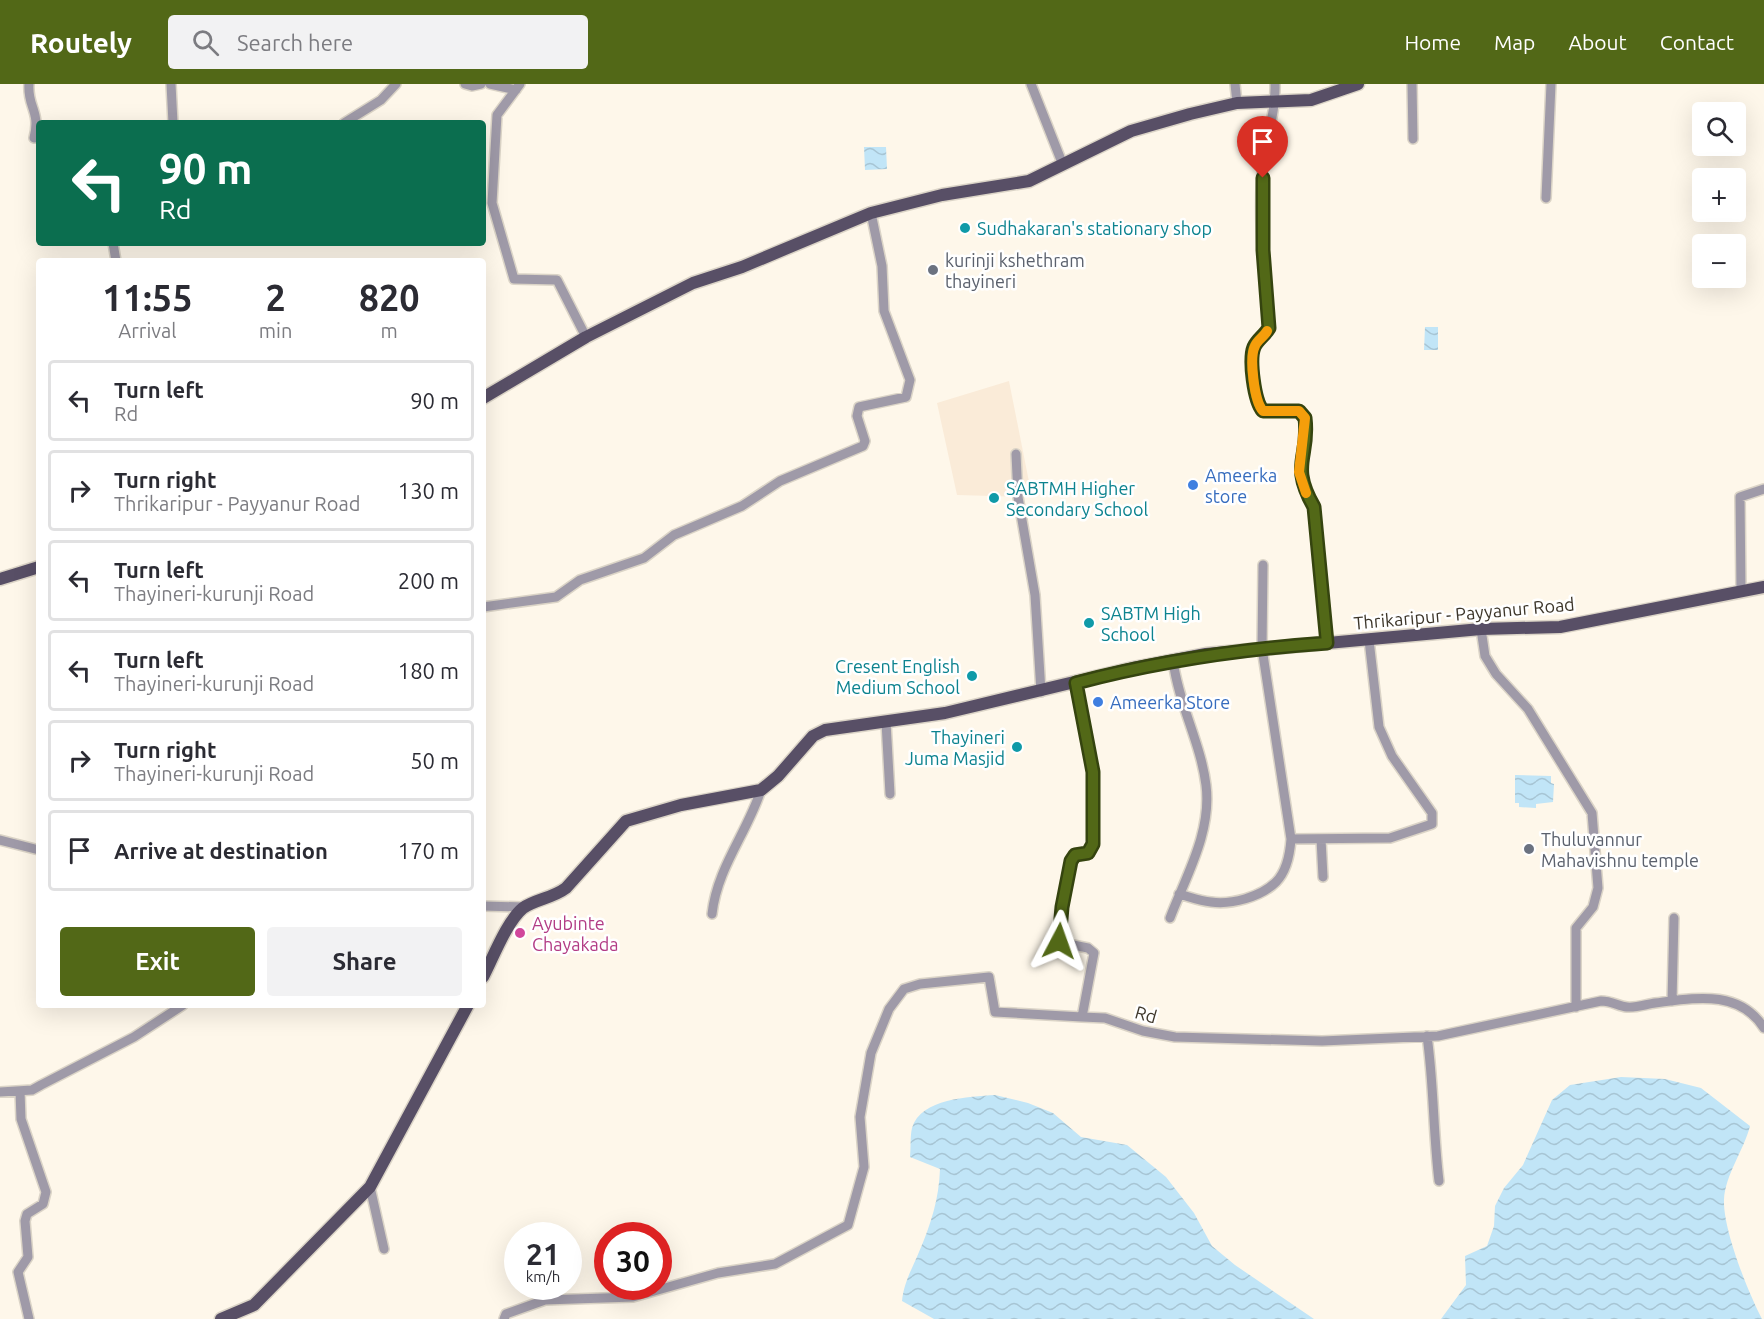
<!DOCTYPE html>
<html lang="en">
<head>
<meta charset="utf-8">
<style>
	body { margin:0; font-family:Ubuntu,sans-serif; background:#f2f2f3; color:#2b2b33; height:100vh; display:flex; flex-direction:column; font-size:22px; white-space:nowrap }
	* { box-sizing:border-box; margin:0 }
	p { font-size:20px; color:#7c7c81 }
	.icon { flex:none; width:33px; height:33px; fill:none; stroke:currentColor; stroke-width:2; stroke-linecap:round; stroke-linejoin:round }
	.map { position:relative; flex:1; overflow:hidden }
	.sheet { position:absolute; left:36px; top:174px; width:450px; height:750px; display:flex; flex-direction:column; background:#fff; border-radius:6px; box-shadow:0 6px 24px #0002 }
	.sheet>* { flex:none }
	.guide { position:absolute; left:36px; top:36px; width:450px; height:126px; border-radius:6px; box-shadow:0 6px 24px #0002; background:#0b6e4f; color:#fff; overflow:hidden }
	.fabs { position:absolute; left:1692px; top:18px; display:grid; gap:12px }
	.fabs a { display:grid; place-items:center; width:54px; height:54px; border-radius:6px; background:#fff; box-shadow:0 6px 24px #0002; font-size:30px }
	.speed { position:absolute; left:504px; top:1138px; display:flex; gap:12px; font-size:30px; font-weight:700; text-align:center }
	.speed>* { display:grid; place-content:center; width:78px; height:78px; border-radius:50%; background:#fff; box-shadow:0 6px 24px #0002; line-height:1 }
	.speed small { font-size:15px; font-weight:400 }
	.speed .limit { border:9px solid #d22; background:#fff; color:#111 }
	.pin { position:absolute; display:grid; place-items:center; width:51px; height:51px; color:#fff; margin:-62px -26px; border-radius:50% 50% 50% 0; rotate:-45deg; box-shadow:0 0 6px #0007 }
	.pin .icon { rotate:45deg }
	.me { position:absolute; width:66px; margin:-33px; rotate:4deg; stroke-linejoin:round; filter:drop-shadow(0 0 4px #0008) }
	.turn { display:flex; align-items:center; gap:21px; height:126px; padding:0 24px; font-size:27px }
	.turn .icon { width:78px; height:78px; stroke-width:2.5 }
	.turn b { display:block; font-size:42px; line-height:51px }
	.eta { display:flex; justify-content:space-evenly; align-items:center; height:102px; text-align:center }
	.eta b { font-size:36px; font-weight:700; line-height:42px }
	.primary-button { display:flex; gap:12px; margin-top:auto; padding:12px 24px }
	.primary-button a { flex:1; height:69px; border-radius:6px; background:#526817; color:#fff; font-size:24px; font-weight:700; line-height:69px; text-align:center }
	.primary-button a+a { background:#f2f2f3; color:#2b2b33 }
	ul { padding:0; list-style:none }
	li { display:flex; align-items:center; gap:18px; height:81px; margin:0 12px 9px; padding:0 12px; border:3px solid #e1e1e2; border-radius:6px }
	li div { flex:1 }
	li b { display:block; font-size:22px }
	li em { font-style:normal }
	header { display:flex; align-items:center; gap:36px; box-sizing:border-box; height:84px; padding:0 30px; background:#526817; color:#fff }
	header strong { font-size:28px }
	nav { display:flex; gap:33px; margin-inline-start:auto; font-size:21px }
	.search { width:420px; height:54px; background:#f2f2f3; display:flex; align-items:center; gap:15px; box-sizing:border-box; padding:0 21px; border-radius:6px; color:#7c7c81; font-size:22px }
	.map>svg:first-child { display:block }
	.education { fill:#faebd8 }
	.water { fill:url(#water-waves) }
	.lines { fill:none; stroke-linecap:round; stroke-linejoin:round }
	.minor-casing { stroke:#dbd4c7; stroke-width:12 }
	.major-casing { stroke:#dbd4c7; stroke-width:15 }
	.minor { stroke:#9f9aa8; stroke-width:9 }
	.major { stroke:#584f66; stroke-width:12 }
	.route-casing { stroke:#35440f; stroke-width:15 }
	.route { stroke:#526817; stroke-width:10 }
	.slow { stroke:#f59e0b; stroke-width:10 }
	.culture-dot { fill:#0f9aa8; stroke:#fff; stroke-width:2 }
	.worship-dot { fill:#6b7280; stroke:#fff; stroke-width:2 }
	.shop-dot { fill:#3f7fe0; stroke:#fff; stroke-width:2 }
	.hotel-dot { fill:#d1479c; stroke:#fff; stroke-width:2 }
	.labels { text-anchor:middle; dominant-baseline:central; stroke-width:5; stroke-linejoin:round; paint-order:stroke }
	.culture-label { font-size:18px; fill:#0d838f; stroke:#fff; text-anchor:start }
	.worship-label { font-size:18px; fill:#5b616d; stroke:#fff; text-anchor:start }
	.shop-label { font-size:18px; fill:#366cbe; stroke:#fff; text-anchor:start }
	.street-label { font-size:18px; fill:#3d362a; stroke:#fff }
	.hotel-label { font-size:18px; fill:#b23c85; stroke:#fff; text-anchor:start }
</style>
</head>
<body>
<header>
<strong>Routely</strong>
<div class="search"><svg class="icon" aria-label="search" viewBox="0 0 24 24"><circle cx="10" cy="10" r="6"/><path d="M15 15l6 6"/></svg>Search here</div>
<nav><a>Home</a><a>Map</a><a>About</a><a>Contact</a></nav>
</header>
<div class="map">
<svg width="1764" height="1235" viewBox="0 0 1764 1235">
	<defs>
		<pattern id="water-waves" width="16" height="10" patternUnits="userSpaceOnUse" patternTransform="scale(1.5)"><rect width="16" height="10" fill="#c1e5f7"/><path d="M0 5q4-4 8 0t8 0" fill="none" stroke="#a7c5d4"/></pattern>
	</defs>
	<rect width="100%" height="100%" fill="#fef7ea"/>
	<!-- education -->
	<path class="education" d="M1009,297L1032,413L957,411L937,319Z"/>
	<!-- water -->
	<path class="water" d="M864,63H886L887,85L865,86Z
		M1425,243H1438V266H1424Z
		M1515,691L1551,692V699L1554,700L1553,718L1536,720V724L1519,723V719H1515Z
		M1621,993L1665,995L1701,1004L1750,1042C1744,1066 1725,1091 1724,1116C1723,1146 1748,1208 1762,1235H1441L1466,1201L1465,1172L1487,1162L1494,1142L1495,1122L1504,1104L1523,1081L1552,1016L1570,1001Z
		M995,1011L1028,1019L1053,1029L1081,1053L1127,1061L1166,1093L1194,1129L1212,1162L1235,1181L1314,1235H934L902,1217C904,1198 912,1185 919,1168C931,1140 939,1115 940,1085L910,1073C911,1064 910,1052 912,1044C921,1014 969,1013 995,1011Z"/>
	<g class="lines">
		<!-- minor casing -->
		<g class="minor-casing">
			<path id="minor" d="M29,0C27,23 41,27 34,54
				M171,0L173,39
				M465,0L472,2L481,0
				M490,0L516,6
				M520,0L497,31L492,119L514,195L557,196L586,253
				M1031,0L1063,81
				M1235,0L1237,19
				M1275,0C1276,27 1267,51 1263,77C1257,132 1264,189 1269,244C1265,251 1257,256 1254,262C1249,275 1254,317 1263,327H1299L1304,334C1310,374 1289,379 1314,423L1327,559
				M1412,0L1413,55
				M344,39L381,16L396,0
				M1546,114L1551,0
				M113,159L116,177
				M1016,370L1018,413L1035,511L1041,608
				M1263,481L1262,564L1291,755L1390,754L1432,740V729L1392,672L1379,643L1369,556
				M1741,506L1740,413L1764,405
				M483,523L556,513L580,496L644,474L674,451L742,422L780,397L863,362L865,357L857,332L859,323L906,313L910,296L884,227L882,182L871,129
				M1481,545L1485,572L1496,590L1528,625L1592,729L1598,804L1593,823L1576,844V923
				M1076,599L1093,688V760L1088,769L1075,772L1071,777L1058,854L1063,859L1088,864L1094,869L1082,933L1105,934L1143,947L1175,953L1322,957L1438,952L1601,917C1612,917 1618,922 1627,923C1636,924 1647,920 1655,919C1695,914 1739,905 1764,944
				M886,638L890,710
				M1321,755L1323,793
				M0,756L39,766
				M1179,810C1190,813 1200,817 1211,818C1231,821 1261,813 1276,798C1286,788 1290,769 1291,755
				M483,822L524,823
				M712,830C717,784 747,749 761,706
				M1170,834C1186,792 1212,748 1206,701C1201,660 1179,621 1173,577
				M1672,917L1674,834
				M1427,952C1434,1001 1433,1048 1439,1097
				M20,1007L21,1035L46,1108L43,1120L27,1130L25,1137L28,1173L18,1188L29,1235
				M0,1008L32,1006L41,1001L134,953L183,921
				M370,1103L384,1165
				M504,1235L506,1230L545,1216L633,1213L718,1189L775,1180L848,1141L864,1083L860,1033L871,969L889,925L904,905L920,900L989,893L995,928L1082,933"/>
		</g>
		<!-- major casing -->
		<g class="major-casing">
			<path id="major" d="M483,314L586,253L693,199L742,183L871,129L942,111L1029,97L1131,47L1190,30L1237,19L1311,16L1358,0
				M0,495L39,483
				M483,893C493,874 507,837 523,824C536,815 553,814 566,804L626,737L681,721L761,706L778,692L813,652L825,646L945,629L1133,584L1206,570L1481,545L1560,543L1764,503
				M221,1235L254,1221L370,1103L468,921"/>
		</g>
		<!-- minor -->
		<use href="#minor" class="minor"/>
		<!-- major -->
		<use href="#major" class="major"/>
	</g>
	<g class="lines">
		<!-- route casing -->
		<g class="route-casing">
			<path id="route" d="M1059,857L1062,823L1071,777L1075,771L1088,769L1093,760V688L1076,599C1159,577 1241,565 1327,559L1314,423C1289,379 1310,374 1305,334L1299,327H1263C1254,317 1249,275 1254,263C1257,256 1265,251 1269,244L1263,166V94"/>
		</g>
		<!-- route -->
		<use href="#route" class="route"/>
		<!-- slow -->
		<path class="slow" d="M1267,247C1264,253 1257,256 1255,262C1249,273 1254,317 1263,327H1299L1305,334L1299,388L1306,409"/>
	</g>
	<!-- markers -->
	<g class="culture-dot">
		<circle cx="965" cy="144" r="6"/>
		<circle cx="994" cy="414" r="6"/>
		<circle cx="1089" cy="539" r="6"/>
		<circle cx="972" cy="592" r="6"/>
		<circle cx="1017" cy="663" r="6"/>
	</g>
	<g class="worship-dot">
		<circle cx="933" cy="186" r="6"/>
		<circle cx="1529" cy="765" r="6"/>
	</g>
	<g class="shop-dot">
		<circle cx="1193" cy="401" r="6"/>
		<circle cx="1098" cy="618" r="6"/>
	</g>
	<circle class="hotel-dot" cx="520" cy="849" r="6"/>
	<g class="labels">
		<!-- culture labels -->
		<g class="culture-label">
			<text x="977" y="144">Sudhakaran's stationary shop</text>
			<text x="1006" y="404">SABTMH Higher<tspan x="1006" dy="21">Secondary School</tspan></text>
			<text x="1101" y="529">SABTM High<tspan x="1101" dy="21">School</tspan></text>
			<text x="960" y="582" text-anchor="end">Cresent English<tspan x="960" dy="21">Medium School</tspan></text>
			<text x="1005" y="653" text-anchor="end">Thayineri<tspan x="1005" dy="21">Juma Masjid</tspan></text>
		</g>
		<!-- worship labels -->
		<g class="worship-label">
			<text x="945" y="176">kurinji kshethram<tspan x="945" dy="21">thayineri</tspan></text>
			<text x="1541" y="755">Thuluvannur<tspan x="1541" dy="21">Mahavishnu temple</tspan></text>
		</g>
		<!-- shop labels -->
		<g class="shop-label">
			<text x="1205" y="391">Ameerka<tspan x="1205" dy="21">store</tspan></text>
			<text x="1110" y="618">Ameerka Store</text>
		</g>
		<!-- street labels -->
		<g class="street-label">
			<text transform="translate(1464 529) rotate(-5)">Thrikaripur - Payyanur Road</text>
			<text transform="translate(1146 930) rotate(16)">Rd</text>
		</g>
		<!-- hotel labels -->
		<g class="hotel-label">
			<text x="532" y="839">Ayubinte<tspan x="532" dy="21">Chayakada</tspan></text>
		</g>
	</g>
</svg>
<div class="fabs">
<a><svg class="icon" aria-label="search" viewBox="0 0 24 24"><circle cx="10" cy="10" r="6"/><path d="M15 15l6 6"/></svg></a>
<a>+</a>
<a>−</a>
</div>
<div class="speed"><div>21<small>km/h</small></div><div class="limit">30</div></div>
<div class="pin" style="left:1263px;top:94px;background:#d93025"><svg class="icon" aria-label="arrive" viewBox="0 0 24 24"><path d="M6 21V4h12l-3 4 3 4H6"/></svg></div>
<svg class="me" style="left:1059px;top:857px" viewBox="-20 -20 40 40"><path d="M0-17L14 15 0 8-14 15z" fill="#526817" stroke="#fff" stroke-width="4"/></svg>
<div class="guide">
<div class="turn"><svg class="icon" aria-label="left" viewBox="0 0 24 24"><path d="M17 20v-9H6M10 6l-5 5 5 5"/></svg><div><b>90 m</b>Rd</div></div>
</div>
<section class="sheet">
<div class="eta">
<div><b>11:55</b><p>Arrival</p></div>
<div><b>2</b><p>min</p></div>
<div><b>820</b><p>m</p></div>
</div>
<ul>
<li><svg class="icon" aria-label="left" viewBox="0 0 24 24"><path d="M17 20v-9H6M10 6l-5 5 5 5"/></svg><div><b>Turn left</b><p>Rd</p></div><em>90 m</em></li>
<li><svg class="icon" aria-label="right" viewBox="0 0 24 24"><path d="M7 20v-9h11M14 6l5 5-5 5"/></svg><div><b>Turn right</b><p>Thrikaripur - Payyanur Road</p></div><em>130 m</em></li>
<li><svg class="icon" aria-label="left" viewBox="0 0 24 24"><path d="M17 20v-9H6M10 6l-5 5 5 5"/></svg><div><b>Turn left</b><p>Thayineri-kurunji Road</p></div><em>200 m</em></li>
<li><svg class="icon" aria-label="left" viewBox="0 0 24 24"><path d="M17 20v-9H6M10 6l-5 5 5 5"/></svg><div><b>Turn left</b><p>Thayineri-kurunji Road</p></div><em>180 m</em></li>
<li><svg class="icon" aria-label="right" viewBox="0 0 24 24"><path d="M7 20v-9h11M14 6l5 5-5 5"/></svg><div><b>Turn right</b><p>Thayineri-kurunji Road</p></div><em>50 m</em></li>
<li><svg class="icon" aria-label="arrive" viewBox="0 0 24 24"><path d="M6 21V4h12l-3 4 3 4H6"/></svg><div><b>Arrive at destination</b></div><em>170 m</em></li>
</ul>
<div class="primary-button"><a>Exit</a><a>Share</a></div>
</section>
</div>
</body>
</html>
